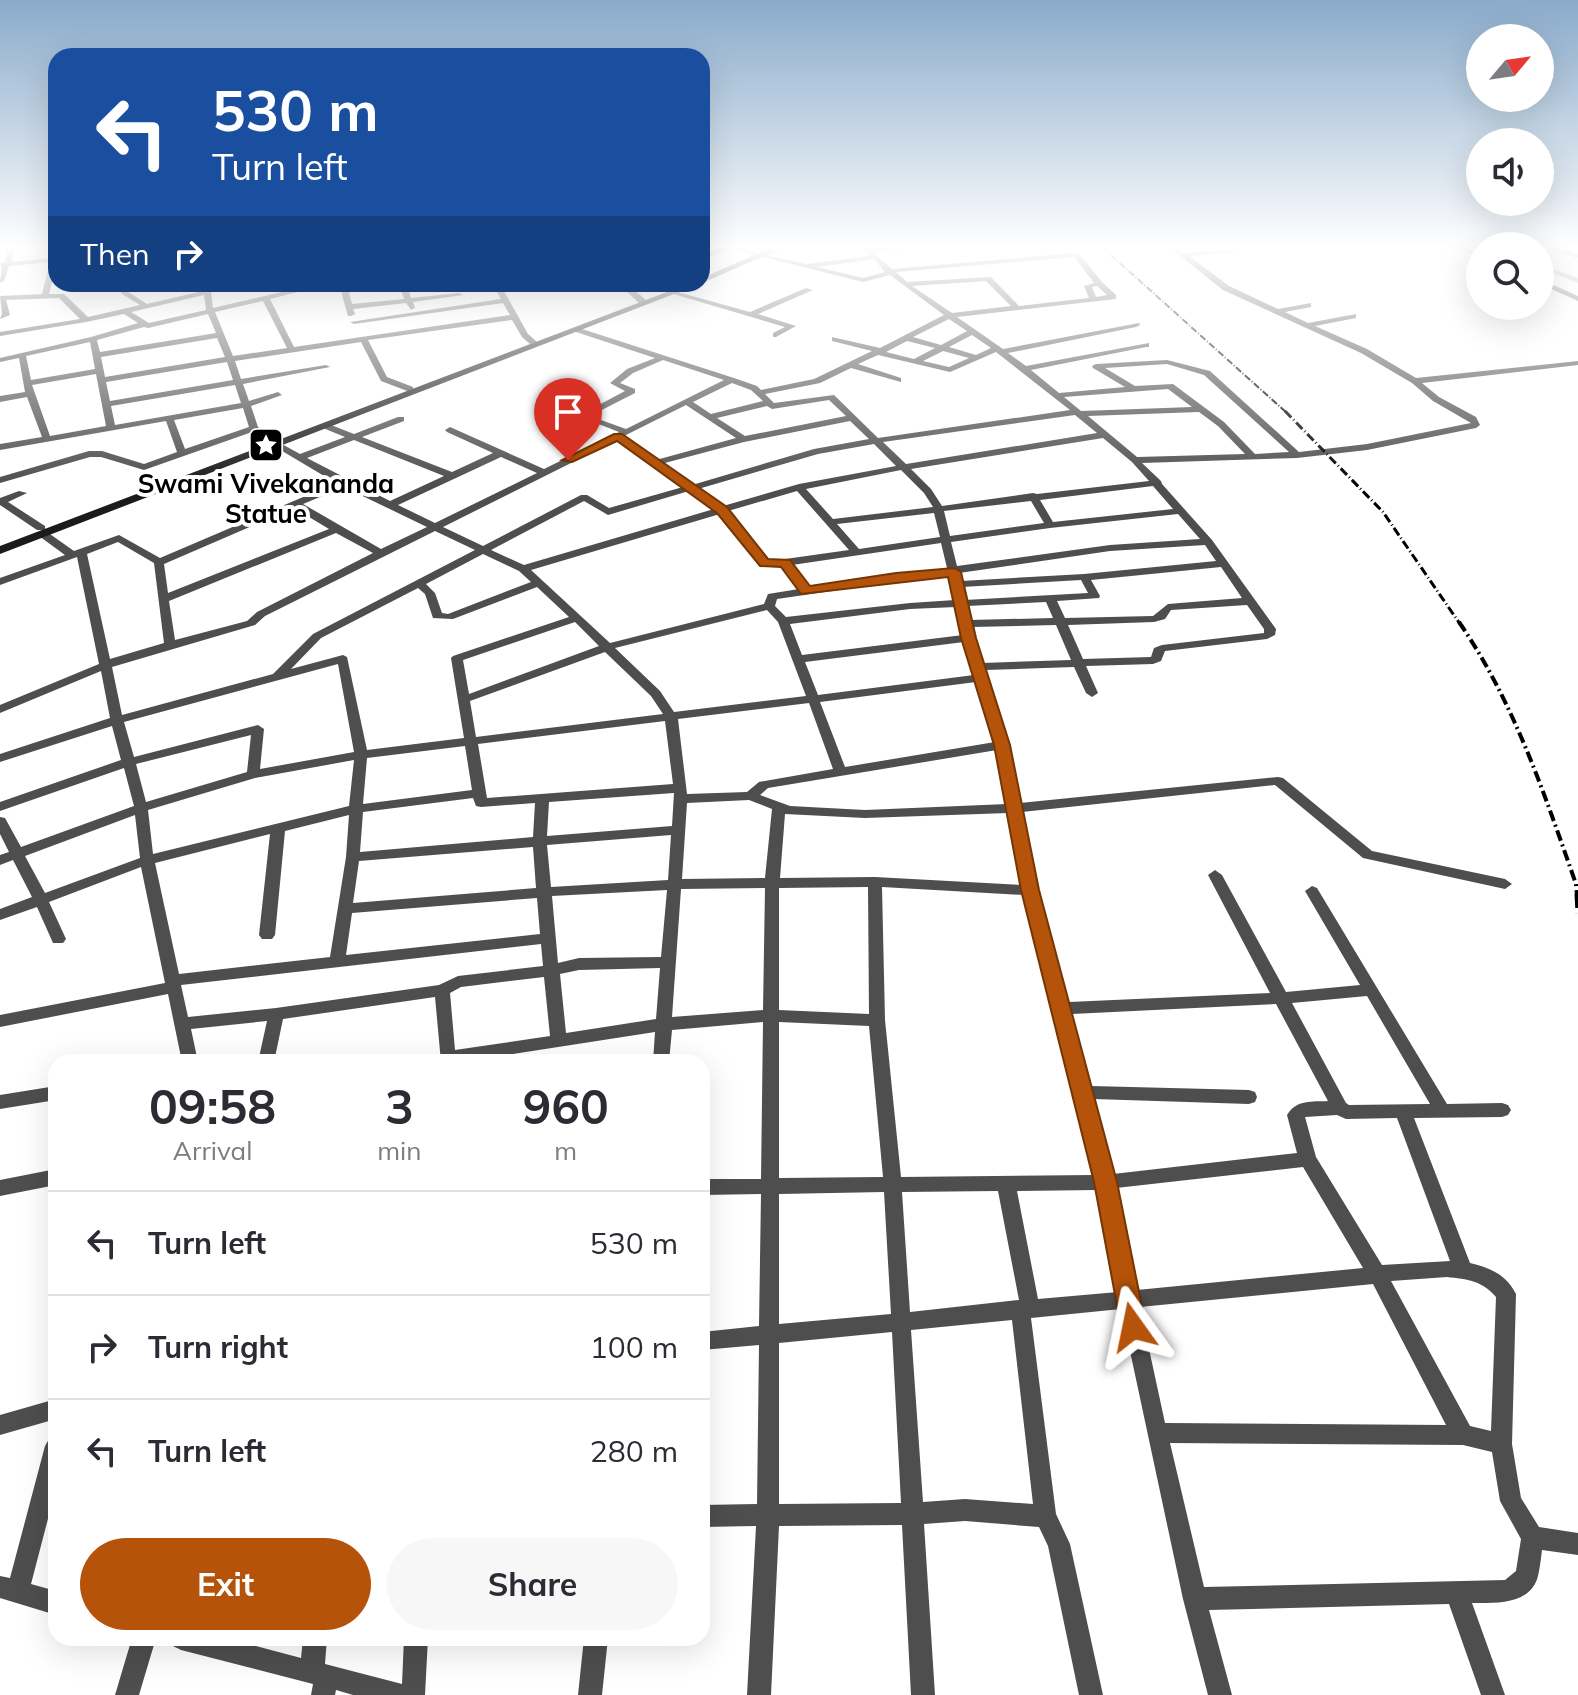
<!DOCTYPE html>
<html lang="en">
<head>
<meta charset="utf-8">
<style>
	body { margin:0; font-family:Mulish,sans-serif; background:#f7f7f7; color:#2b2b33; height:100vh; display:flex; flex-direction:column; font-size:30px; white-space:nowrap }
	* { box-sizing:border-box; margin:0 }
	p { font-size:26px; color:#7c7c81 }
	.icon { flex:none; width:44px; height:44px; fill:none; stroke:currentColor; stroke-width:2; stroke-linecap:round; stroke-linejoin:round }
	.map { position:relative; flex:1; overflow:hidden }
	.side { position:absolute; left:48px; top:1054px; width:662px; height:592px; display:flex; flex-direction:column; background:#fff; border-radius:24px; box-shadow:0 8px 32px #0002 }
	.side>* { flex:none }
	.hud { position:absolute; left:48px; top:48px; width:662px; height:244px; border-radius:24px; box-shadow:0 8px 32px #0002; background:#1a4fa0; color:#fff; overflow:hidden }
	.needle { width:52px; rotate:61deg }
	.controls { position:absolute; left:1466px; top:24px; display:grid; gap:16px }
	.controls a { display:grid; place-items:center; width:88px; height:88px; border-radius:50%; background:#fff; box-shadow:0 8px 32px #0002; font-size:40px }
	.pin { position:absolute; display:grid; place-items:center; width:68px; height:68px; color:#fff; margin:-82px -34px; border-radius:50% 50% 50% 0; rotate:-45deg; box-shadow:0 0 8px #0007 }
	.pin .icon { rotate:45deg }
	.me { position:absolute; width:88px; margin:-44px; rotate:348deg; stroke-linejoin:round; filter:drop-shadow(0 0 6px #0008) }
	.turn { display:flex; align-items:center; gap:28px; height:168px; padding:0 32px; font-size:36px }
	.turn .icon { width:104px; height:104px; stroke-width:2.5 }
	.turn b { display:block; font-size:56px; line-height:68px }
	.then { display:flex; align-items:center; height:76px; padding:0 32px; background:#0003; gap:16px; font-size:30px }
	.eta { display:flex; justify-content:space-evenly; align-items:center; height:136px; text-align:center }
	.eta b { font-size:48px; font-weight:700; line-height:56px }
	.action { display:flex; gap:16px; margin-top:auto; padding:16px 32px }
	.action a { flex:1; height:92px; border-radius:48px; background:#b45309; color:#fff; font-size:32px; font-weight:700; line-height:92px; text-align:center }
	.action a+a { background:#f7f7f7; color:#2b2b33 }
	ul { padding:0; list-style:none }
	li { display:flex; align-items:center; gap:24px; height:104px; padding:0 32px; border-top:2px solid #e1e1e2 }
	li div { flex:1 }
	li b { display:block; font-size:30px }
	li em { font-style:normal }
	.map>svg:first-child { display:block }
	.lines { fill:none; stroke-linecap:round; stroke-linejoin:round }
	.canal { fill:#9c9c9c; fill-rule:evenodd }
	.minor { fill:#4e4e4e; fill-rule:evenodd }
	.secondary { fill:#1b1b1b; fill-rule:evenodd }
	.rail-far3 { stroke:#000; stroke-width:2; stroke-dasharray:7 2 1 2; stroke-linecap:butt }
	.rail-far2 { stroke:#000; stroke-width:3; stroke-dasharray:9 3 1 3; stroke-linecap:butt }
	.rail-far1 { stroke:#000; stroke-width:4; stroke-dasharray:11 4 2 4; stroke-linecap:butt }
	.rail { stroke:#000; stroke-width:5; stroke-dasharray:14 5 2 5; stroke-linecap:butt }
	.route { fill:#b45309; stroke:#753606; stroke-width:2 }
	.labels { text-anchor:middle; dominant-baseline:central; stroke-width:8; stroke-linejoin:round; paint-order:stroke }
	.far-poi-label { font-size:26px; font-weight:bold; fill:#000; stroke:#fff }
</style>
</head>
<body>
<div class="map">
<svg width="1578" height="1695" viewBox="0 0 1578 1695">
	<rect width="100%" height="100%" fill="#fff"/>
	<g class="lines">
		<!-- canal -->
		<path class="canal" d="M1540,264L1578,278V283L1540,268Z"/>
		<!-- minor -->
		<path class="minor" d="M9,247H16L11,262L51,258L56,251V267L49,294H64L88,317L140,305L122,294L121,292L125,290L147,304L207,290L211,292L213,308L316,284H329L270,299L294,347L510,315L503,303L354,324L350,322L501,299L492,284H500L528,334L537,342L530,344L522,337L512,320L368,340L387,377L413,387V391L410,392L381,381L361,342L235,361L241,379L326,365L330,367L243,384L249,401L278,392L282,395L251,406L258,427L271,440V444H265L252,432L144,470L101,457H90L0,483V477L89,451H102L144,464L177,452L166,421L0,450V444L42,437L27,397L0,402V396L25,392L19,358L0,362V358L91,337L138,323L124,314L86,322L0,336V332L80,319L59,298L6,300L10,315L0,319L2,314L0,296L42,294L50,262L9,266L4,281L0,283L2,267L0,263H4ZM204,295L206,310L149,323L131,312ZM263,301L287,348L233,356L215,312ZM208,314L216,333L100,352L97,340L144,327L148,328ZM217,338L225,357L105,377L101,357ZM90,342L95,369L31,380L26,356ZM227,362L233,380L110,401L106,382ZM96,374L106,426L50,436L32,385ZM235,385L241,403L115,425L111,406ZM243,408L249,427L185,449L174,420Z
			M721,247H742L759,254L756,256L731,248L702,260V255Z
			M859,247H914L874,253L892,269L1074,253L1080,255L1102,282L1116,295V299L957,317L1003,349L1139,323L1140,325L1136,327L1008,353L1026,366L1149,343V347H1146L1031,370L1059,393L1125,387L1093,368L1092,366L1096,364L1167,360L1210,371L1299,452L1367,444L1471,423L1433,401L1412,383L1361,353L1223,290L1169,247H1177L1184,253L1235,249L1233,252L1189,256L1229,286L1278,309L1311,303V307L1285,312L1308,323L1356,314V318L1315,326L1367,349L1416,378L1578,361V365L1422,383L1439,397L1476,417L1480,425L1476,428L1367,450L1297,458L1142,463L1161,481L1162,484L1212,540L1276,629L1275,635L1267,639L1165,651L1161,661L1153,664L1086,666L1098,693L1092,697L1086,693L1074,667L985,670L1008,745L1020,803L1278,777L1283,778L1372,851L1505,879L1512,884L1505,889L1363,858L1275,785L1022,812L1037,890L1069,1002L1270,993L1208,875L1215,870L1222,875L1286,992L1360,985L1305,891L1312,886L1317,888L1447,1104L1502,1103L1508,1105L1511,1110L1508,1115L1502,1117L1414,1118L1470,1263C1490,1268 1506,1274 1516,1294L1512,1444L1521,1498L1539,1527L1578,1533V1555L1542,1550C1541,1558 1540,1567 1538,1576C1531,1605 1495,1603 1472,1603L1505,1695H1481L1449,1604L1209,1610L1232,1695H1208L1183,1599L1121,1309L1031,1318L1056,1514L1070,1544L1103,1695H1079L1048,1546L1039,1527L965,1521L924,1524L935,1695H911L902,1525L779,1526L771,1695H747L756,1526L702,1527V1505L757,1504L759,1345L702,1350V1332L759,1326L761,1194L702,1195V1179H761L763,1022L672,1030L669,1062H653L655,1032L462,1062H441L435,997L283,1019L274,1062H258L267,1021L191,1029L198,1062H182L168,994L0,1027V1015L165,983L141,867L49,902L66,939L63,943H53L37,907L0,920V909L32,897L13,860L0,865V855L9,852L0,834V817L5,818L21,847L134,806L124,768L0,811V802L121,760L112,726L0,762V754L110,718L101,671L0,713V705L99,664L77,557L0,585V578L65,555L39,536V532H47L74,551L119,535L160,558L336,483L272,445L280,443L300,454L345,437L323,428L322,426L326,423L354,434L398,417H404V421L362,437L452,472L493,453L447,432L445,430L450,427L544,469L619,432L578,416L625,391L610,383L627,369L655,358L576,332L575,330L579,328L734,378L757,386L761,390L814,379L872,351L832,341V337L880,348L944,315L890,275L863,282L759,256L762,254L806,264L870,256ZM1074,257L1094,283L1084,286L1089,298L1019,306L991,277L907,282L896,272ZM874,259L885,272L863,278L817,267ZM986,281L1011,306L952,313L912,286ZM1097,286L1107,295L1096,297L1092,287ZM949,319L967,331L941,345L913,337ZM972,335L991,348L976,355L949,347ZM907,341L935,348L914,359L886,352ZM943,351L969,358L949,367L923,361ZM996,352L1070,410L878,438L834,395L774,403L765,394L820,383L851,368L901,382V378L858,364L878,355L950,372ZM663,360L724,380L626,429L590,416L635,393V389L620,383L633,373ZM1167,364L1204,375L1289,452L1255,454L1224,422L1173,384L1135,386L1105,368ZM732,383L751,390L763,401L711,414L693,402ZM1168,389L1192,407L1081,411L1064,397ZM829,400L846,416L745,436L717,418L767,406L772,409ZM686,405L736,438L656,460L624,436ZM1199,412L1218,426L1245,454L1137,457L1088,416ZM1075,415L1097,433L906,464L883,442ZM850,421L869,439L814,449L692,485L661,464L744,442ZM1103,438L1132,462L1149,481L1037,494L1033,493L942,506L931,489L911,469ZM354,440L444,476L390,501L307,458ZM617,440L683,487L609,508L587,495H581L483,546L443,527ZM874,444L896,466L799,484L723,506L698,489L818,454ZM501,457L537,473L435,523L398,505ZM901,470L924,493L933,507L833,519L806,489ZM1153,486L1173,509L1053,522L1040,500ZM344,487L427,527L381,549L303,504ZM689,491L714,509L524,565L491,550L584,501L608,515ZM797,491L849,550L771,561L728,511ZM1031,501L1044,523L950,536L944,511ZM294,508L329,529L168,593L164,564ZM934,513L940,537L859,549L837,524ZM720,514L764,567L782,566L799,589L768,594L764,604L610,643L531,570ZM1178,514L1200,539L1110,545L957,566L951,542L1050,528ZM435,531L475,550L313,634L273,674L122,715L112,667L255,625L265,616ZM336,533L373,553L257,612L247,621L175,640L169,601ZM118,542L154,563L164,643L110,659L87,554ZM941,543L947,568L809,587L792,565ZM1205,545L1216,561L1084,574L961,581L959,573L1110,551ZM483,554L519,571L531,582L448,614L442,613L435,593L426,584ZM1221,567L1242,598L1168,604L1153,616L1065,618L1057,601L1099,598L1100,596L1091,580ZM949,574L955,600L910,603L786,617L775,606L777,599ZM1081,580L1088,593L965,600L962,587ZM537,587L569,617L453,656L451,658L464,738L367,750L347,657L343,655L291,669L321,638L418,588L425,594L433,618L453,619ZM1046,602L1053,618L970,620L967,606ZM1247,605L1264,629V633L1162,645L1154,648L1151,657L1083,659L1068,625L1154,622L1165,619L1171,610ZM956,607L963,635L802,655L790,624L910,609ZM767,610L778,622L806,696L674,712L660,691L615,648ZM575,622L599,646L469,694L463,660ZM1056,625L1071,660L982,663L972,627ZM964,642L974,675L818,695L805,662ZM605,652L651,696L663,714L476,737L470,701ZM338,664L354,752L260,769L264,729L258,725L134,757L124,722ZM976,682L995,742L845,767L820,702ZM809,703L833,769L759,782L747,792L687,794L678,719ZM665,721L673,784L487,798L478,744ZM251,735L247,772L146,802L136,764ZM465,746L472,790L363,804L367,758ZM997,750L1007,804L865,810L790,806L760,795L768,788ZM354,760L349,806L153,854L148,810L255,778ZM674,793L672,826L547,836L549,802ZM473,798L476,806L481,807L535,803L533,837L360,852L363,812ZM749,800L772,809L765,878L682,879L687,803ZM1008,813L1022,885L875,877L780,878L785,814L865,818ZM135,815L140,858L45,893L25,856ZM349,815L346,857L330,957L179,974L155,863L270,834L259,935L262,939H272L275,935L285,831ZM671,835L668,880L551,887L547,845ZM533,847L536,888L353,903L359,861ZM868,887L869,1014L779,1010V888ZM882,887L1024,895L1055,1008L1095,1175L901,1177L885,1020ZM765,888L763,1010L672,1017L681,889ZM667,890L661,957L579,958L558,963L552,896ZM537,898L540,934L346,955L352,913ZM541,944L543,966L458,976L439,985L276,1008L188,1017L181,985ZM660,968L656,1019L566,1033L560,974L579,970ZM544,977L550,1036L455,1050L450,993L461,987ZM1367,996L1430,1104L1349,1105L1346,1103L1292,1003ZM1276,1004L1328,1101C1312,1102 1297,1099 1287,1115L1297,1153L1113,1174L1094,1099L1249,1104L1255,1102L1257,1097L1255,1092L1249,1090L1091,1086L1072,1014ZM779,1022L869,1026L883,1177L779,1178ZM1337,1115L1346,1119L1397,1118L1450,1261L1382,1265L1316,1157L1305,1117ZM1303,1167L1363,1268L1137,1290L1116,1188ZM1098,1190L1118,1292L1038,1299L1017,1191ZM998,1191L1019,1300L910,1312L902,1192ZM884,1192L891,1314L779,1324V1194ZM1447,1277C1467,1279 1483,1281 1496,1297L1491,1431L1470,1426L1391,1281ZM1373,1284L1446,1425L1165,1423L1140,1307ZM1012,1320L1033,1504L965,1499L923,1502L911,1330ZM892,1332L901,1503L779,1504V1343ZM1170,1443L1463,1445L1492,1452L1500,1501L1521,1539L1516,1571L1505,1580L1204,1587Z
			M1456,247H1466L1480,253V257Z
			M1542,247H1554L1578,254V258Z
			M1540,279L1578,296V301L1540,284Z
			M339,284H347L348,287L397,284L349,292L352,304L404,299L399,284H407L411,298L459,293L463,295L413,302L415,308L411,310L406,303L353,309L355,314L351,316H348Z
			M619,284H627L646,300V304H640Z
			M806,288L813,290L758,314L796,326L776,337H773V333L785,327L670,293L674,291L750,312Z
			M19,491L27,493L8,502L45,526V530H37L0,505V498Z
			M56,1086V1100L0,1109V1095Z
			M56,1169V1185L0,1196V1180Z
			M56,1399V1419L0,1435V1415Z
			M56,1436V1488L31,1584L56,1591V1615L0,1598V1576L10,1578L45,1446L49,1439Z
			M132,1638H156L139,1695H115Z
			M169,1638H226L301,1658L303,1638H327L325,1664L402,1684L404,1638H428L425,1695H353L336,1690L335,1695H311L313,1684L181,1650L173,1646Z
			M584,1638H608L602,1695H578Z"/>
		<!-- secondary -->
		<path class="secondary" d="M773,247H785L702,283V278Z
			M688,284H700L0,554V546Z"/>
		<!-- rail-far3 -->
		<path class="rail-far3" d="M1102,247L1287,413"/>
		<!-- rail-far2 -->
		<path class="rail-far2" d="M1285,411L1383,512L1460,624"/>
		<!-- rail-far1 -->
		<path class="rail-far1" d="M1459,622C1514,702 1544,793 1576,884L1577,896"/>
		<!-- rail -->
		<path class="rail" d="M1577,894L1578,913"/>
	</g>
	<!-- sky -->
	<linearGradient id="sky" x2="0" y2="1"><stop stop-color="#89aaca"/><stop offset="0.51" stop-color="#fff"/><stop offset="1" stop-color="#fff" stop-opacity="0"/></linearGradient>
	<rect width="1578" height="485" fill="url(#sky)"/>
	<!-- route -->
	<path class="route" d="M614,434H622L727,507L768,559L790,560L810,586L896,573L954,568L961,572L976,638L1010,745L1039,890L1117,1182L1146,1327L1142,1335L1133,1338L1124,1335L1121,1327L1094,1182L1021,890L994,745L961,638L948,577L801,594L781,567L760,566L717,513L617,441L572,462L562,460Z"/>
	<!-- icons -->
	<defs>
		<g id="sight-square" transform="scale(1.8)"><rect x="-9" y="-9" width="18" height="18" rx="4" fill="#000" stroke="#fff"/><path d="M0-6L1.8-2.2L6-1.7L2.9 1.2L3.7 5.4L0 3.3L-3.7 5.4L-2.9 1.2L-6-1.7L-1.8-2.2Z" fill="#fff"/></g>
	</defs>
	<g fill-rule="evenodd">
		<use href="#sight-square" x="266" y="445"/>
	</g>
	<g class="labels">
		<!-- far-poi labels -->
		<g class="far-poi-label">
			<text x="266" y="483">Swami Vivekananda<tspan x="266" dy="30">Statue</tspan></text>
		</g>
	</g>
</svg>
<div class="controls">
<a><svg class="needle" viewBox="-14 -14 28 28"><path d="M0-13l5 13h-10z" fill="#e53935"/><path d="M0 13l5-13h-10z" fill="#7c7c81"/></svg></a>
<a><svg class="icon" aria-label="sound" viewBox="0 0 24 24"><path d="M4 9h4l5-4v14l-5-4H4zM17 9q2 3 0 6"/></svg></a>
<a><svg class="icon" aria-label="search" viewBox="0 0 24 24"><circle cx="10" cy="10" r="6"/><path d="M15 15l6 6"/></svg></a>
</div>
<div class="pin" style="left:568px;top:460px;background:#d93025"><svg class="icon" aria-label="arrive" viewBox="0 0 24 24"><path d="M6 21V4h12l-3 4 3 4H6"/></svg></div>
<svg class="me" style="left:1133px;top:1327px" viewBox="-20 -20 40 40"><path d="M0-17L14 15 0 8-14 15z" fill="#b45309" stroke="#fff" stroke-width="4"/></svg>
<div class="hud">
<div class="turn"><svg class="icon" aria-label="left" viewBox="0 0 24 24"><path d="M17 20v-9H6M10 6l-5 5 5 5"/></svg><div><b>530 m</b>Turn left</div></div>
<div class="then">Then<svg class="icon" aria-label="right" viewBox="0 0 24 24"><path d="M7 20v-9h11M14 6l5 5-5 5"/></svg></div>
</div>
<section class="side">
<div class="eta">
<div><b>09:58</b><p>Arrival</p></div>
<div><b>3</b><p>min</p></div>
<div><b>960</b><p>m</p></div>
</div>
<ul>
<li><svg class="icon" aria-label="left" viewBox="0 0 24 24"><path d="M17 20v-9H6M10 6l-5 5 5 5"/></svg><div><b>Turn left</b></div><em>530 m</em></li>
<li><svg class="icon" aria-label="right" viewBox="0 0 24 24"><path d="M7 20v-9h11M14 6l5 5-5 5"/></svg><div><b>Turn right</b></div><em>100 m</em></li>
<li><svg class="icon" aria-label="left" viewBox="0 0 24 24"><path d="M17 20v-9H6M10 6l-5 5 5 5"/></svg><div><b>Turn left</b></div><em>280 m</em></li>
</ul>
<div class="action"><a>Exit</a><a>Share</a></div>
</section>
</div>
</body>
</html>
